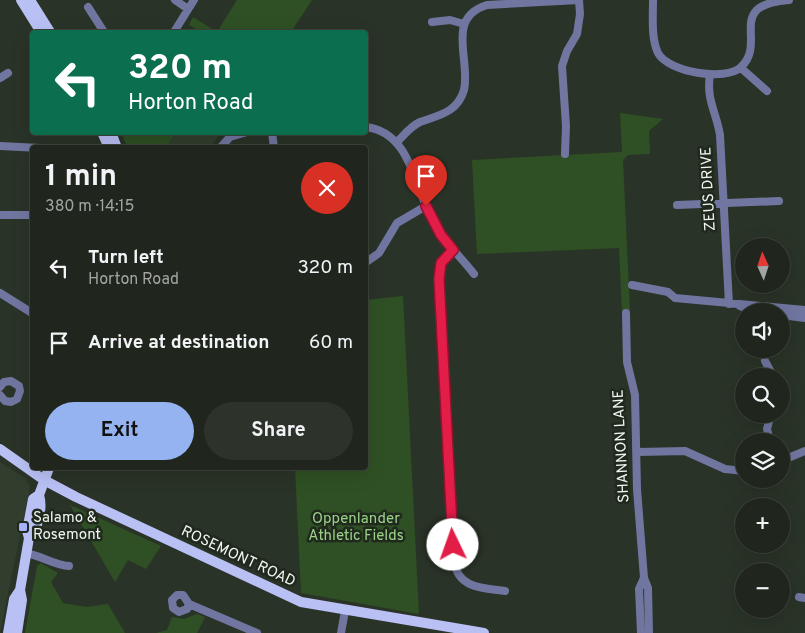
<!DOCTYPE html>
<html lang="en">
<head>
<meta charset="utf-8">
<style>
	body { margin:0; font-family:Overpass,sans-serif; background:#2d322a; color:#f1f3f6; height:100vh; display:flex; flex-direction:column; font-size:19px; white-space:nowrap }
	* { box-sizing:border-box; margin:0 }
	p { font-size:16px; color:#a2a5a4 }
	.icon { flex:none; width:28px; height:28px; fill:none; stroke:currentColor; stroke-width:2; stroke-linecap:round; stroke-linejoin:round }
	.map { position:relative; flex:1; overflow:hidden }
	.panel { position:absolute; left:30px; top:145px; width:338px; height:325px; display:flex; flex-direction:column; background:#20261d; border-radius:5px; box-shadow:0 5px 20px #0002,0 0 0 1px #3d433b }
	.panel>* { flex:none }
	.guide { position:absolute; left:30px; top:30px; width:338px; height:105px; border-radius:5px; box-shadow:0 5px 20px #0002,0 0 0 1px #3d433b; background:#0b6e4f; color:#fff; overflow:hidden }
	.needle { width:32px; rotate:357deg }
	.tools { position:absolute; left:735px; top:238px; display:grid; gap:10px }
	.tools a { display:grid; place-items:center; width:55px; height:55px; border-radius:50%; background:#20261d; box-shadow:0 5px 20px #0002,0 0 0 1px #3d433b; font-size:25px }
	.pin { position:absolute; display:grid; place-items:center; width:42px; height:42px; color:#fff; margin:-51px -21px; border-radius:50% 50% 50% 0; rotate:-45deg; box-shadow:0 0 5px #0007 }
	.pin .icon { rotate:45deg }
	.me { position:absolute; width:55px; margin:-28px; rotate:357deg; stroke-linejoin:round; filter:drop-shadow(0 0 4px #0008) }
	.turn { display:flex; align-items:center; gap:18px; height:105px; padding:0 15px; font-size:22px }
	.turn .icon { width:65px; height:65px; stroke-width:2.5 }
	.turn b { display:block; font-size:35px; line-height:42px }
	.round { display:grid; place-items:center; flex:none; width:52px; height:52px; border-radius:26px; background:#2d322a }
	.summary { display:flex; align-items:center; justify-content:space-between; height:85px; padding:0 15px }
	h1 { font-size:30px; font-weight:700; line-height:38px }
	.button { display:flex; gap:10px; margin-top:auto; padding:10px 15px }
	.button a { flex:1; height:58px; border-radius:30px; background:#95b2f1; color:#111; font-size:20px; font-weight:700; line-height:58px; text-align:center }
	.button a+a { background:#2d322a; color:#f1f3f6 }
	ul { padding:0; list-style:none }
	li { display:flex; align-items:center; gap:15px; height:75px; padding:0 15px }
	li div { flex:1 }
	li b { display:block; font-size:19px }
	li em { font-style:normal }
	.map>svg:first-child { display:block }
	.built { fill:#313e2d }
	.green { fill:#2f5024 }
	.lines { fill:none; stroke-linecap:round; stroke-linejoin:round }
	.minor { stroke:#7176a1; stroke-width:8 }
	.major { stroke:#b9c0f4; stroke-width:10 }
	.route-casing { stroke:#92132f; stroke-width:12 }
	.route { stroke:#e11d48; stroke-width:9 }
	.poi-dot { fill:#a8b0fc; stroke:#20291e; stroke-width:2 }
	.labels { text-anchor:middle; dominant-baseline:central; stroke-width:5; stroke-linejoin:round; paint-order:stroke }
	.street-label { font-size:15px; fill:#f0f6ef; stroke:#20291e }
	.poi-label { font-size:15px; fill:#f0f6ef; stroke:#20291e; text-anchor:start }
	.park-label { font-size:15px; fill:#9bd288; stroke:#20291e }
</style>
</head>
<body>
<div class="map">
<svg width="805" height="633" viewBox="0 0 805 633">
	<rect width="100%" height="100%" fill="#2a3327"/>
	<!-- built -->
	<path class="built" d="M215,132L219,135L211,147L150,148L160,133Z
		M0,462L26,479L30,487L0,633Z"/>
	<!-- green -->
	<path class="green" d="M237,0H312L291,32H201L189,25L193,17L217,32Z
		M620,113L663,119L649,131L650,154L628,155L623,160L630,312H622L619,248L477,254L472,160L622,152Z
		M124,133V132L175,133L166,148L127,147L122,134Z
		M403,296L419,614L301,593L295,468H365V300Z
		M70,505L161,546L146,569L128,560L115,582Z
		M41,563L58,573L51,582L63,603L87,607L108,604L125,633H25L37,566Z
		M197,614L205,617L197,633H156L167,630L172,617L184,619Z"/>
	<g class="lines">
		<!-- minor -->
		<path class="minor" d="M175,0L188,9
			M653,0C653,16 651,39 658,53C668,72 726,82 741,67C768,42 724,5 789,0
			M88,7L104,32
			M432,22L450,20L464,24
			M174,32L194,0
			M741,68L767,91
			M710,74C706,100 716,111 720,135L729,304
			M0,78L8,73
			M365,127C411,131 415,189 433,222C444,242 460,256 474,274
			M272,132L274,148
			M397,142C404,135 411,126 420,122C439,115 457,113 464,90C471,60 445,18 487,5L579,0
			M0,146L40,148
			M220,148L230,137L247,132
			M565,154L566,126L562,66L567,51L577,34L580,14L579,0
			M677,205L779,201
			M0,215H32
			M453,250L441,263L439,279L454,561C458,589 483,588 505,591
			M365,263L379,253L397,223L426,206
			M632,285L668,292L675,298L805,310
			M0,293L32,313
			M740,306L752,311
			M626,313L627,362L635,395L637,489L644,578L648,588L649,633
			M781,315L805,318
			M765,361L773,376
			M0,387L4,382L11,381L19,386L20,391L17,399L11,402L5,401L0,395
			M770,441L767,429L771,414
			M638,452L685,451L725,469L744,471
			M781,461L805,451
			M26,553C42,556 54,565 69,566
			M799,597L805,598
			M189,604L187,609L179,612L173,608L172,600L177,595H183L189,604L257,633
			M341,633L345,611
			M641,633L639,589L644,578"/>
		<!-- major -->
		<path class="major" d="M21,0L41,32
			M30,0L50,32
			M102,132L109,148
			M111,132L117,148
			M0,449L44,480L76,497L301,602L484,633
			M29,538C38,530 43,507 39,495
			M8,633L14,599L20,590L29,538L27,531L33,499L39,495L49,468
			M17,633L22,600L20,590"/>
	</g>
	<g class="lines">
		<!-- route casing -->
		<g class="route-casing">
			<path id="route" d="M426,206L441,235L453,250L441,263L439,279L453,545"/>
		</g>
		<!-- route -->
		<use href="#route" class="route"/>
	</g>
	<!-- markers -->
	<rect class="poi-dot" x="18" y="522" width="10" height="10" rx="2.5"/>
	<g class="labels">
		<!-- street labels -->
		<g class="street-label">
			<text transform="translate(709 189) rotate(-93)">ZEUS DRIVE</text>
			<text transform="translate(622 446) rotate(-93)">SHANNON LANE</text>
			<text transform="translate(238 557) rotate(25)">ROSEMONT ROAD</text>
		</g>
		<!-- poi labels -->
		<g class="poi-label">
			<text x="33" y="518">Salamo &amp;<tspan x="33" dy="17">Rosemont</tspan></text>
		</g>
		<!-- park labels -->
		<g class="park-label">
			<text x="356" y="519">Oppenlander<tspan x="356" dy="17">Athletic Fields</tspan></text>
		</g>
	</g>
</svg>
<div class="tools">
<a><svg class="needle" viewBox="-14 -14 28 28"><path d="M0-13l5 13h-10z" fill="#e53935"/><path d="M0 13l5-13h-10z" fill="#a2a5a4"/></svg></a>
<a><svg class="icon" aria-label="sound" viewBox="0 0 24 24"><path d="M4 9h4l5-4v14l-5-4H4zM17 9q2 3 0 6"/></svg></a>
<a><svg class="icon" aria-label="search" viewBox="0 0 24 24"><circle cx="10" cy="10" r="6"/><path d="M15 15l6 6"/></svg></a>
<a><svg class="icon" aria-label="layers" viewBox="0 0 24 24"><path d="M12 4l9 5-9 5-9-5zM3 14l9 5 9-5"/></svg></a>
<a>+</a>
<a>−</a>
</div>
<div class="pin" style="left:426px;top:206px;background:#d93025"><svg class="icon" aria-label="arrive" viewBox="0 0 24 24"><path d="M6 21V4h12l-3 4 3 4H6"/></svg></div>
<svg class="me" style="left:453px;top:545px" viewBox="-20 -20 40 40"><circle r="19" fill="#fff"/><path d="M0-13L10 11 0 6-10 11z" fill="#e11d48"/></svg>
<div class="guide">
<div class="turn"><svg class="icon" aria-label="left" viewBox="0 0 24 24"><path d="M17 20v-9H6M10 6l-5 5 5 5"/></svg><div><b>320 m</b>Horton Road</div></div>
</div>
<section class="panel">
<div class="summary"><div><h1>1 min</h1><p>380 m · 14:15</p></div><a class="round" style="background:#d93025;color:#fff"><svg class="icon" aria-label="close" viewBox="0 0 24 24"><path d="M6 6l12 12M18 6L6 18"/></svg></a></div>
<ul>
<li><svg class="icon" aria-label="left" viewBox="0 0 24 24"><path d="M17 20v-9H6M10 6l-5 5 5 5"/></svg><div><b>Turn left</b><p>Horton Road</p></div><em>320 m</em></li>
<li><svg class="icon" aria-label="arrive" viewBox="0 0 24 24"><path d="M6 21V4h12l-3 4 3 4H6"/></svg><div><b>Arrive at destination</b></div><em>60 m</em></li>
</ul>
<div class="button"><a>Exit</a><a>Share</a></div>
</section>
</div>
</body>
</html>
